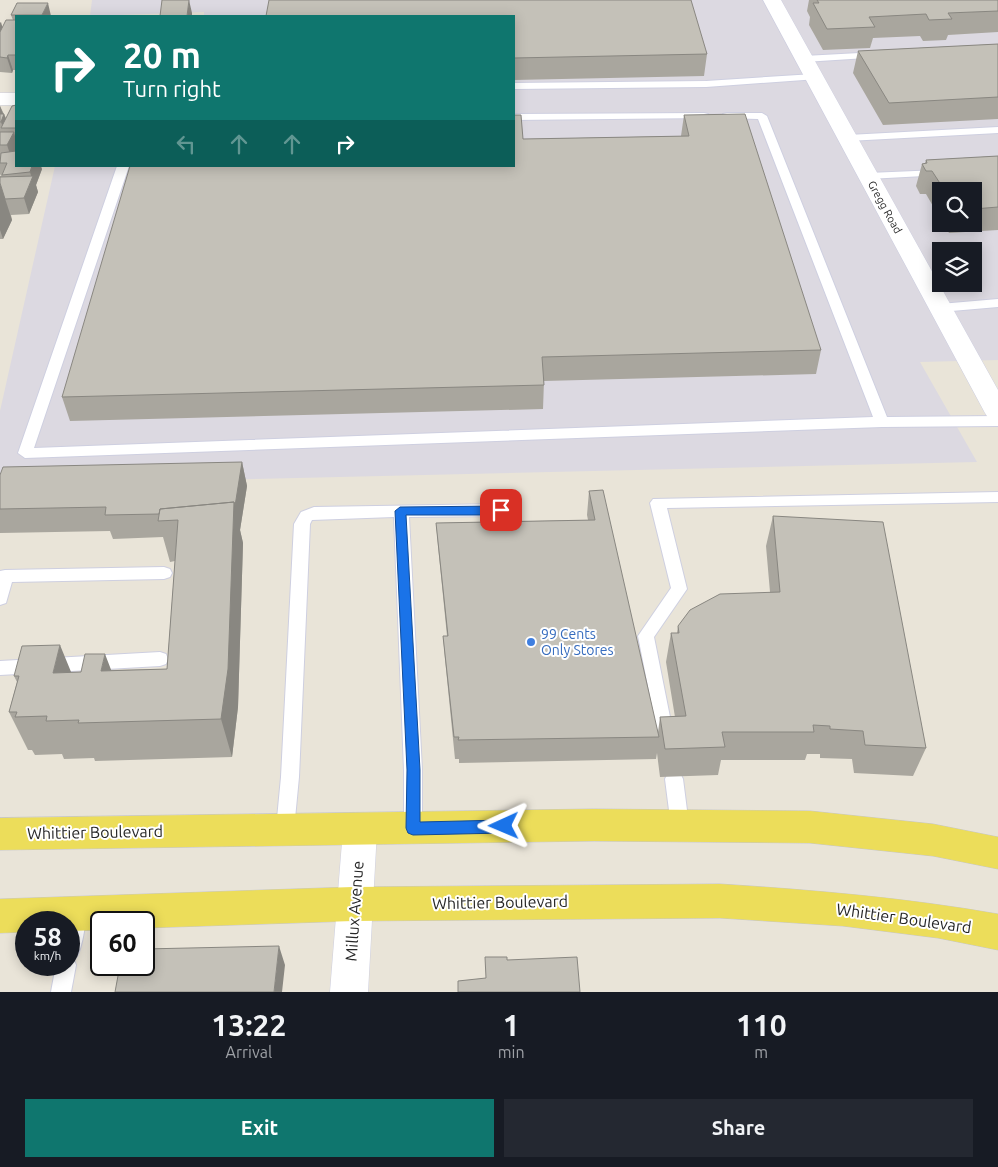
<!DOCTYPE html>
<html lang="en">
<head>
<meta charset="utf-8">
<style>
	body { margin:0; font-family:Ubuntu,sans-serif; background:#242831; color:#f1f3f6; height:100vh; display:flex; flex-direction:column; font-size:19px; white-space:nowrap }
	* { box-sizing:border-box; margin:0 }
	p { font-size:16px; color:#9ea1a6 }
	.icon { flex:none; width:28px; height:28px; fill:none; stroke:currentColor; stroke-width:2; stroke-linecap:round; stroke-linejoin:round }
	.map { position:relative; height:992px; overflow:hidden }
	.drawer { display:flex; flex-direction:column; background:#171b24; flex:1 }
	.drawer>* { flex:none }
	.banner { position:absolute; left:15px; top:15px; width:500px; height:152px; border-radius:0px; box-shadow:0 2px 12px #0003; background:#0f766e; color:#fff; overflow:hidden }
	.buttons { position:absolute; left:932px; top:182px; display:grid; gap:10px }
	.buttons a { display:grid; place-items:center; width:50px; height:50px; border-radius:0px; background:#171b24; box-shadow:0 2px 12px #0003; font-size:25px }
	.speed { position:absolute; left:15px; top:911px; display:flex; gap:10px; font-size:25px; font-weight:700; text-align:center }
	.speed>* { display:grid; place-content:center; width:65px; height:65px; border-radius:50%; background:#171b24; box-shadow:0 2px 12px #0003; line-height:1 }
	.speed small { font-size:12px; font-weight:400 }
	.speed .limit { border:2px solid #111; border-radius:8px; background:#fff; color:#111 }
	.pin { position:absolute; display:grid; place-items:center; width:42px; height:42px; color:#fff; margin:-21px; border-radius:10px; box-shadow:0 2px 8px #0006 }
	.me { position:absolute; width:55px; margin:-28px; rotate:269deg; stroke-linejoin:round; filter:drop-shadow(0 0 4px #0008) }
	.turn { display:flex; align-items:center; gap:18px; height:105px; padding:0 25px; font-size:22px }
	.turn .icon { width:65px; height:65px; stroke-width:2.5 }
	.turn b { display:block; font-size:35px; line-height:42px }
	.lanes { display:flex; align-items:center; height:48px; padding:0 25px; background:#0003; justify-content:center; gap:25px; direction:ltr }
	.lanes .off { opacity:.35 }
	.eta { display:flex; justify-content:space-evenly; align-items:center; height:85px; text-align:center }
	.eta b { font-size:30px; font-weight:700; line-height:35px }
	.action { display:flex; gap:10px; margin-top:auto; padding:10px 25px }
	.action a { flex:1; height:58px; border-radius:0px; background:#0f766e; color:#fff; font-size:20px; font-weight:700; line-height:58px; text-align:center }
	.action a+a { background:#242831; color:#f1f3f6 }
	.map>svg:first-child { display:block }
	.industrial { fill:#dcd9e1; fill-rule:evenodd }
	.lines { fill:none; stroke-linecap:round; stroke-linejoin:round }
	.service-casing { stroke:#cecfe0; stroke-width:2 }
	.minor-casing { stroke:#cecfe0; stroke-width:1 }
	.primary-casing { stroke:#c7c7c7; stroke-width:1 }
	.service { fill:#fff; fill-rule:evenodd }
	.minor { fill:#fff; fill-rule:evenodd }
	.primary { fill:#ecdd5a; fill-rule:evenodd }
	.wall { fill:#a9a69e }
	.shaded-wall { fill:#898781 }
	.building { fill:#c4c1b8; stroke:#898781 }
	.route { fill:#1a73e8; stroke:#114b97 }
	.shop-dot { fill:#3f7fe0; stroke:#fff; stroke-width:2 }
	.labels { text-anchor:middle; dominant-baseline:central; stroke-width:4; stroke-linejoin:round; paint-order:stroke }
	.far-street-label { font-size:11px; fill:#272727; stroke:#fff }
	.shop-label { font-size:14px; fill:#366cbe; stroke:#fff; text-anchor:start }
	.near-street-label { font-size:16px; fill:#272727; stroke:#fff }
</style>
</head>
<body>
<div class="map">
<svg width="998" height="992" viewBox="0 0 998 992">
	<rect width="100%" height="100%" fill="#e9e4d8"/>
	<!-- industrial -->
	<path class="industrial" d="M92,0H998V360L920,362L977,462L0,485V411L55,166H514V16H204V12L90,16ZM941,191H974V224H941ZM941,251H974V284H941Z"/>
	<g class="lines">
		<!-- service casing -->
		<g class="service-casing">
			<path id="service" d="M878,52L882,53V57L804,62L799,59L804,56Z
				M814,74L818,75V79L706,87L514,89V83L706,81Z
				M704,113L708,114V118L514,120V114Z
				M727,113H762L767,116L887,417L998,416V426L882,427L25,458L18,453L117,166H129L34,448L873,417L758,119L723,118V114Z
				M998,127V133L848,141L842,138L848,135Z
				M939,170L945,173L943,175L868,179L862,176L868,173Z
				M998,299V307L940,312L934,308L940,304Z
				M998,492V502L667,508L687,589L654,637L674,737L671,742L665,745L659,742L638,636L671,588L650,503L653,499Z
				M501,504L506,506L509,510L506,514L501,516L409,517L422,770V828L420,834L413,837L406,834L404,828V770L394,517L312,520L310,524L299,777L294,829L292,835L285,838L278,835L276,829L281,777L294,524L301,512L314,507Z
				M164,567L170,569L172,573L170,577L164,579L12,582L6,603L0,605V571L5,570Z
				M160,652L166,654L168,659L166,664L160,666L0,675V661Z
				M674,771L680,773L683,779L689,826L687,832L680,834L673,832L671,826L665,779L668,773Z
				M77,905L84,907C88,917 82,953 74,960L76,965L71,992H51L56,965H69V922H65L70,907Z"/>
		</g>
		<!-- minor casing -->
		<g class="minor-casing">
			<path id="minor" d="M763,0H781L998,390V422L989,419L985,413Z
				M0,93H16V105H0Z
				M360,814L372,819L377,830L368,992H330L343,830L348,819Z"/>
		</g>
		<!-- primary casing -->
		<g class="primary-casing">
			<path id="primary" d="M594,809L810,811L933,824L998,837V869L933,856L810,843L594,841L0,850V818Z
				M720,884C814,890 906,898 998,914V950L938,938L843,926L720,918L353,921L144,928V922H101V930L69,931V922H26V932L0,933V899L353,887Z"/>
		</g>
		<!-- service -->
		<use href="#service" class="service"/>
		<!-- minor -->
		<use href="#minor" class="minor"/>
		<!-- primary -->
		<use href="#primary" class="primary"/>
	</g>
	<!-- wall -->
	<path class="wall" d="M809,0H998V32L948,35L946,40L923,41L920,36L873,38L870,48L823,50L809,25L810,17L807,11Z
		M17,3L51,16H16V70H13L12,73L0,72V22L2,27L13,20L11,15Z
		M514,16L707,54L704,76L514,80Z
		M998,44V119L883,125L853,73L858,51Z
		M16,105V166L42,169L36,185L38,192L29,214L11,215L12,220L3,239H0V176H1L0,174V106L6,118Z
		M684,115L821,350L816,374L544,381L543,409L70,421L62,397L523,139L681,136Z
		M998,156V230L949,233L944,224H974V191H941V220L926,194H920L916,186L922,164L925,163L926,160Z
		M242,462L247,486L240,530L243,543L238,707L232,757L95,761L94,758L64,759L62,754L35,755L32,750H28L9,712L17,682L14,676L111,670L167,669L175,561L170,562L163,537L113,539L110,531L0,533V475Z
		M589,491L658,732L660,717H675L666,662L671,633H677L678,626L770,592L766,546L773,516L926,748L913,776L854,773L852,759L820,758V754H807L805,760H721L718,775L660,777L657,753L656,759L459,763V759H455L445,659L443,636H447L438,546L436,523L588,520L587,515Z"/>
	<!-- shaded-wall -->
	<path class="shaded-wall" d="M189,0L192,13V16H187Z
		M48,3L51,16H42V15Z
		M1,22L5,37L0,46V23Z
		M8,55L13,70L12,73L7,58Z
		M0,106L4,116V114L9,128H3L1,122H0Z
		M14,132L16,140V152L12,160L7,145Z
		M32,166H41L42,169L36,185L38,192L29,214L24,198L32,179L30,172Z
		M0,183L12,220L3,239L0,230Z
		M242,462L247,486L240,530L243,543L238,707L232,757L221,719L234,502Z
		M60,645L76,684L53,673Z
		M105,654L120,693L101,671Z
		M279,946L285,965L282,992H274Z"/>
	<!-- building -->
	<path class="building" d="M162,0H189L187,16H160Z
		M269,0H691L707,54L514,58V16H266Z
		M817,0H998V11L948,13L952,19L929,20L926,14L869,17L875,27L827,29L813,3H819Z
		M17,3H48L42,15H11Z
		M6,20H16V55H8L7,58L0,57V32Z
		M998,44V97L889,103L858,51Z
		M16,105V128H1L12,106Z
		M0,114H4L1,122H0Z
		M745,114L821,350L542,357L544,385L62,397L130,166H514V115H521L523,139L689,136L684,115Z
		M0,132H14L7,145H0Z
		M16,151V166H32L30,172L2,175L7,163H0L1,153Z
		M998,156V207L974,209V191H945L932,171H926L922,164L927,163L926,160Z
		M33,176L24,198L5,199L0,183V177Z
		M242,462L235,506L234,502L160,509L159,514L105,515L106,507L0,509V475L3,467Z
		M603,490L659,737L458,740L459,737H454L443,636H448L436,523L595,520L589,491Z
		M234,502L228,669L221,719L78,723L79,720L46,721L47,716L15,717L17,712H9L19,676H14L22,646L60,645L53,673L81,672L85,654H105L101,671L167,669L178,520L158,521L160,509Z
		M773,516L883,522L926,748L865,745L863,731L830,729V726L813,725L814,732H722L725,747L665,749L660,717L686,716L671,633H679L678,626L690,610L720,594L780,592Z
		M279,946L274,992H115L120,965H144V949Z
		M485,957H507V960L577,957L580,992H458V981L486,978Z"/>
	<!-- route -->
	<path class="route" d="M501,506L507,510L501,515H406L420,770V822L504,820L509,822L511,826L509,831L504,833L413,835L408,833L406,828L407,770L395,511L400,507Z"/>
	<!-- markers -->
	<circle class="shop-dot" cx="531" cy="642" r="5"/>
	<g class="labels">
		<!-- far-street labels -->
		<g class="far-street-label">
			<text transform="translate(885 207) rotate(61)">Gregg Road</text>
		</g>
		<!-- shop labels -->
		<g class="shop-label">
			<text x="541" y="634">99 Cents<tspan x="541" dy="16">Only Stores</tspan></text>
		</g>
		<!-- near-street labels -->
		<g class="near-street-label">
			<text transform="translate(95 832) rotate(-1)">Whittier Boulevard</text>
			<text transform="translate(500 902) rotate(-1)">Whittier Boulevard</text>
			<text transform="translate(354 911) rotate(-86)">Millux Avenue</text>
			<text transform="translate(904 918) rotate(8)">Whittier Boulevard</text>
		</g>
	</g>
</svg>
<div class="buttons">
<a><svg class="icon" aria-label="search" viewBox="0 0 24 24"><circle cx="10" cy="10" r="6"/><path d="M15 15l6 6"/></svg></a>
<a><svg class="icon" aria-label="layers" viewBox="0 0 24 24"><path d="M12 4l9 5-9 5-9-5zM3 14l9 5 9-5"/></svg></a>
</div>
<div class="speed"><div>58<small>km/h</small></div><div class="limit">60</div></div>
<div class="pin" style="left:501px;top:510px;background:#d93025"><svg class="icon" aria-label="arrive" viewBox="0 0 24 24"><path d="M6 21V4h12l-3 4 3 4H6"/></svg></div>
<svg class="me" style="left:504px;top:826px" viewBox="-20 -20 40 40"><path d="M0-17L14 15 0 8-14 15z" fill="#1a73e8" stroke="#fff" stroke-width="4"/></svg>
<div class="banner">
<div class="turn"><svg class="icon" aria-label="right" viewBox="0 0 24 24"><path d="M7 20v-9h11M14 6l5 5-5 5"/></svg><div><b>20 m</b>Turn right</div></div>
<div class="lanes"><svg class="icon off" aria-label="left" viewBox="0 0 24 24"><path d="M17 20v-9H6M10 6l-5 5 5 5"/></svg><svg class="icon off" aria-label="ahead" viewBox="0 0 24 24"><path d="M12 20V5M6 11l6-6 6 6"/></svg><svg class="icon off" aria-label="ahead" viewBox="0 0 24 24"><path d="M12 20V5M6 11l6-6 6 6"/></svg><svg class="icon" aria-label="right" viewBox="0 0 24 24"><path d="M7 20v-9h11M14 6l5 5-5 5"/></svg></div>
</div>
</div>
<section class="drawer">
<div class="eta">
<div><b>13:22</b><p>Arrival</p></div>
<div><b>1</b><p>min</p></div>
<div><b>110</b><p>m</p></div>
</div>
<div class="action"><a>Exit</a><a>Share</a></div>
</section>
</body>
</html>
